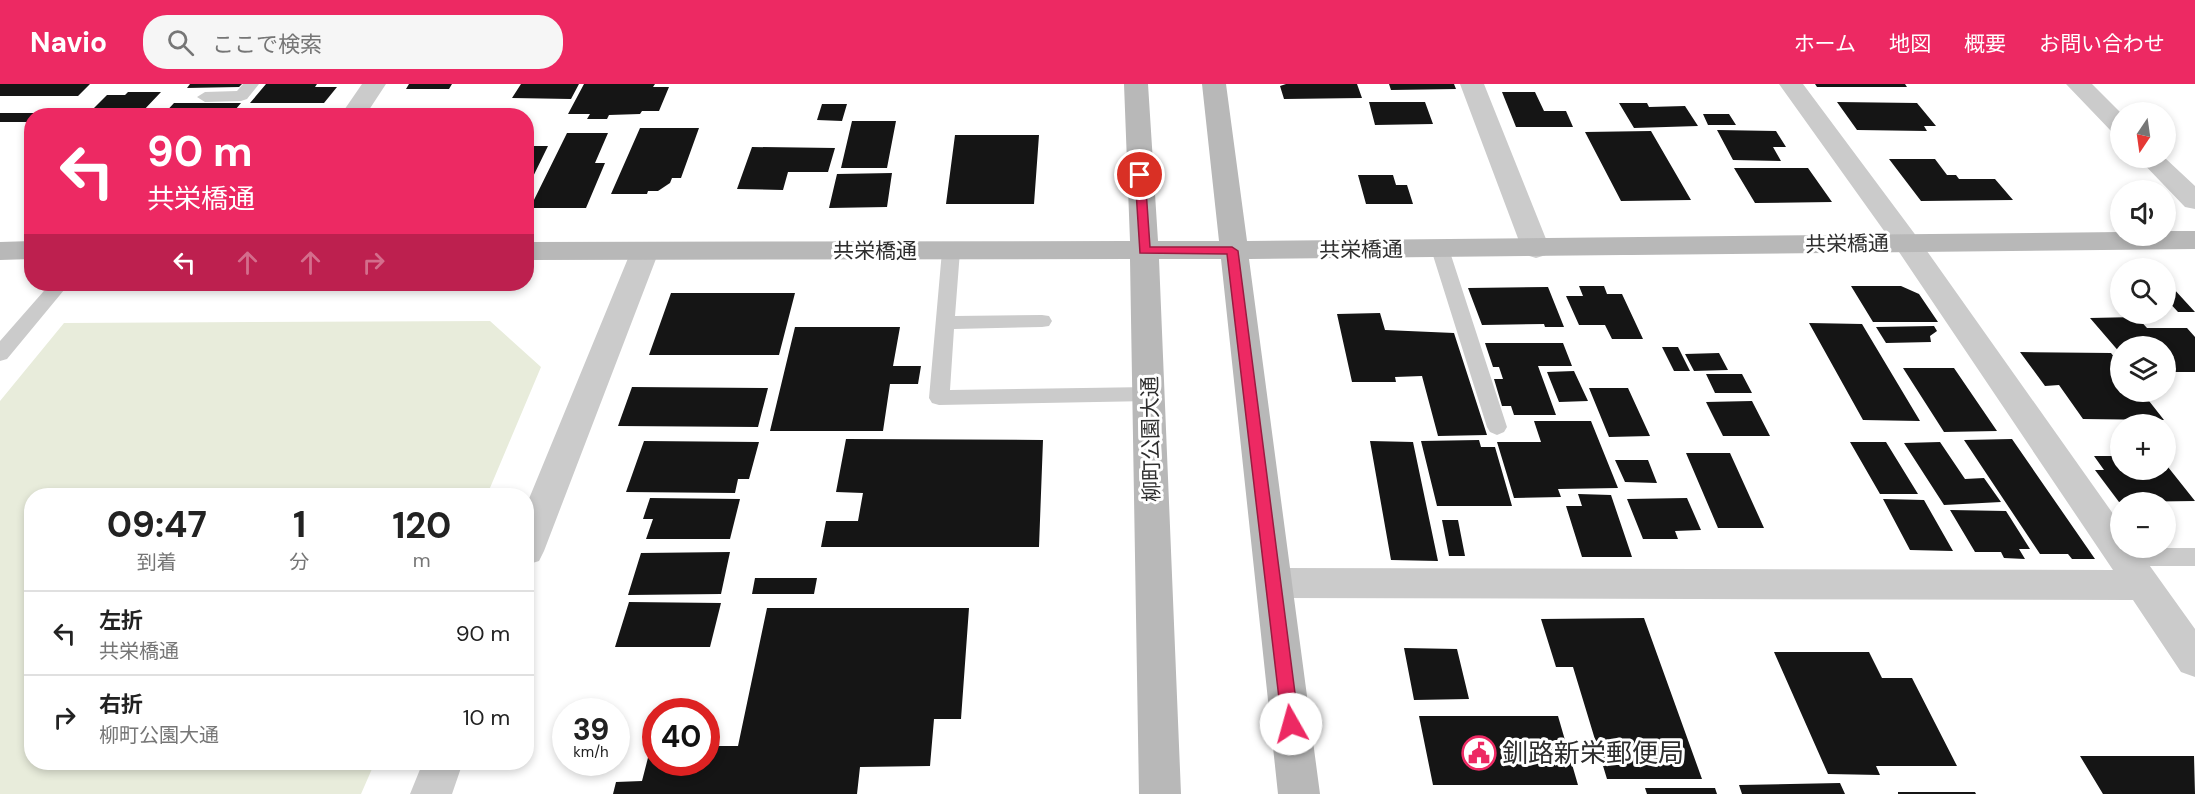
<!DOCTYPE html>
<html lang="ja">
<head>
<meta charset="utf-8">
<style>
	body { margin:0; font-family:"DM Sans","Noto Sans JP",sans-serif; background:#f6f6f6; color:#222; height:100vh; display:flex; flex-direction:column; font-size:22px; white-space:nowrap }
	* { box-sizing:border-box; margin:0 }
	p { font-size:20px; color:#767676 }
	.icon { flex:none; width:33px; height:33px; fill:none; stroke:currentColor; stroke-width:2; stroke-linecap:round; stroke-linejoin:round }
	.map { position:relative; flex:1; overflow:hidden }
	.details { position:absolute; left:24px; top:404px; width:510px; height:282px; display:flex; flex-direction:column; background:#fff; border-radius:24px; box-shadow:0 3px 9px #0003 }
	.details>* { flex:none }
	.banner { position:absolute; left:24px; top:24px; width:510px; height:183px; border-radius:24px; box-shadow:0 3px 9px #0003; background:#ed2963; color:#fff; overflow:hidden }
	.needle { width:39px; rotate:193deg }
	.controls { position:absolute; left:2110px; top:18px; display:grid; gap:12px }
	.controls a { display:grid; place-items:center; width:66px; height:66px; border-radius:50%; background:#fff; box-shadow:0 3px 9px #0003; font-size:30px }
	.speed { position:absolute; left:552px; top:614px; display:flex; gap:12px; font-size:30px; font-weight:700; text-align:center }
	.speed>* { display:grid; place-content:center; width:78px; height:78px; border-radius:50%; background:#fff; box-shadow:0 3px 9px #0003; line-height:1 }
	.speed small { font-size:15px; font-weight:400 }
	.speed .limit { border:9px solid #d22; background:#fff; color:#111 }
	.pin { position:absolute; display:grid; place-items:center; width:51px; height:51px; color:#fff; margin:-26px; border:3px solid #fff; border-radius:50%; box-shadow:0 2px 6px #0007 }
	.me { position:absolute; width:66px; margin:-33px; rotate:353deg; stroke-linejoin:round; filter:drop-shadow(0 0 4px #0008) }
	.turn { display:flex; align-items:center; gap:21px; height:126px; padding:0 24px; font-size:27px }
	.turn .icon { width:78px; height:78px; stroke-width:2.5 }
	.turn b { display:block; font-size:42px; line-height:51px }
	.lanes { display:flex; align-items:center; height:57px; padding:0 24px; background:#0003; justify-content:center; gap:30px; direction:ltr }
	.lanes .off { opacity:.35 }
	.eta { display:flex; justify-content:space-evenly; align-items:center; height:102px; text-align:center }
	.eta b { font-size:36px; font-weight:700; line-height:42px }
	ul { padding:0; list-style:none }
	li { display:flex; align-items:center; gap:18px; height:84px; padding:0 24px; border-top:2px solid #e0e0e0 }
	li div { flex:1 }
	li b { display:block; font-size:22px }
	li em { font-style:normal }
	header { display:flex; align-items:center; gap:36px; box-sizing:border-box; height:84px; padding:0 30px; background:#ed2963; color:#fff }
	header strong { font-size:28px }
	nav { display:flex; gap:33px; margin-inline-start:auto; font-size:21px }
	.search { width:420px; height:54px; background:#f6f6f6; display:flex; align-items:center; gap:15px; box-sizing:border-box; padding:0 21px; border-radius:24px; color:#767676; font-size:22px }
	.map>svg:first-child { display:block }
	.green { fill:#e8ecdb }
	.building { fill:#151515 }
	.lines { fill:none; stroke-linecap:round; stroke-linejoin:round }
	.lane { fill:#cbcbcb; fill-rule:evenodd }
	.street { fill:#cbcbcb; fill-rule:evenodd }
	.secondary { fill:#b8b8b8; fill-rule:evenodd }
	.route { fill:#ed2963; stroke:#9a1b40; stroke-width:1.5 }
	.labels { text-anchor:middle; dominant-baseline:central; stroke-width:6; stroke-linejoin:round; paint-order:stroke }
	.street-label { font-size:21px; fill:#2e2e2e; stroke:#fff }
	.near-poi-label { font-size:26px; fill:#2e2e2e; stroke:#fff; text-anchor:start }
</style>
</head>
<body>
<header>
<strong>Navio</strong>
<div class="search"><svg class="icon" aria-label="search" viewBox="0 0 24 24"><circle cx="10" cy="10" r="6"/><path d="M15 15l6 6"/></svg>ここで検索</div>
<nav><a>ホーム</a><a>地図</a><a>概要</a><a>お問い合わせ</a></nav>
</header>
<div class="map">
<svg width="2195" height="710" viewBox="0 0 2195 710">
	<rect width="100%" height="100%" fill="#fff"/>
	<!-- green -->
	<path class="green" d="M490,237L541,283L487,411H32V678H375L361,710H0V317L64,239Z"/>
	<!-- building -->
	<path class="building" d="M0,0H90L78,12H0Z
		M190,0H242L239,3L187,4Z
		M266,0H317L315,3H337L324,19H250Z
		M409,0H452L449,5H406Z
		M521,0H579L571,15L512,14Z
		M584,0H655L653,3H669L659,27H642L640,30L609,31L607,35H587L590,30H568Z
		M1286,0H1357L1362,14L1284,15L1280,2Z
		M1389,0H1454L1456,5L1391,6Z
		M1815,0H1905L1907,3H1817Z
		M128,8H161L142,28L91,27L107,11H125Z
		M1502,8H1535L1544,27H1566L1573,43H1516Z
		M1369,18H1425L1433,40L1375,41Z
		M1837,18L1917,19L1936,42H1924L1927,47L1857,46Z
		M174,19H241L230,32H162Z
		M1619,19H1647L1649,23L1685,22L1698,42L1634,44Z
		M822,20H847L842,37L817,36Z
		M297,24L291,32H241L247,25Z
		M0,29H60L58,32H32V38H0Z
		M399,29H435L433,32H397Z
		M1703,30H1729L1736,41H1708Z
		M852,37H896L887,84H841Z
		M640,44H699L681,94H672L670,99L658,107H648L647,110H611Z
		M1717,46L1776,47L1786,63H1773L1781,77L1733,76Z
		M1651,47L1691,116L1621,117L1585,48Z
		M567,49H608L595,79H605L586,124H530Z
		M955,51H1039L1034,120H946Z
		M526,62H548L526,107Z
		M752,63L835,64L828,88H788L783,106L737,105Z
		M1889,75H1935L1947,91H1956L1959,95H1995L2013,116L1921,117Z
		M1734,84H1808L1832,118L1755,119Z
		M892,89L887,123L829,124L837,90Z
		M1358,91H1393L1396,101H1407L1413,120H1366Z
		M1579,202H1604L1607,210H1622L1643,255H1612L1605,241H1579L1566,212H1583Z
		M1851,202H1901L1919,210L1938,238H1873Z
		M1548,203L1564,243H1545L1544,240L1482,241L1468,204Z
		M2166,204H2173L2195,228H2178L2166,215Z
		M671,209H795L779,271H649Z
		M1380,229L1385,246L1454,249L1487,351L1438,352L1422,292L1395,293L1396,298H1352L1337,230Z
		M2137,233L2147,244H2187L2195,253V288H2166V262H2121V270L2090,234Z
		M1809,239L1862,240L1920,337L1863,336Z
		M1934,242L1937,247L1930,252L1931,258L1886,259L1876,243Z
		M795,243H900L893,282H921L918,300H890L883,347H770Z
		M1485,259H1563L1572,282H1538L1556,331H1514L1511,322H1502L1494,295H1503L1499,283H1493Z
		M1662,263H1678L1690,287H1674Z
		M2020,268L2111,269L2121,282V308H2142L2164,336L2083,335L2059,301L2045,302Z
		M1719,269L1728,286L1694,287L1685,270Z
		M1903,284H1954L1997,347L1944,348Z
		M1574,287L1588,317L1559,318L1547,288Z
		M1706,290H1742L1752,309H1715Z
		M632,303L768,304L758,343L618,342Z
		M1589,304H1628L1650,352L1609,353Z
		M1752,317L1770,352H1723L1706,318Z
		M1534,337H1591L1618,404L1558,405L1561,413L1514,414L1497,358H1541Z
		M846,355L1043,356L1039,463H821L826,437H858L863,409L836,408Z
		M2012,355L2095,475H2072L2068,470H2040L1964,356Z
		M1479,356L1481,363H1495L1512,422H1437L1421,357Z
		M644,357L759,358L749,395H738L735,409L626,408Z
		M1370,357L1413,358L1438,477L1391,476Z
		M1850,358H1886L1918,410H1880Z
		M1940,358L1965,395L1984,394L2001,418L1944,421L1904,359Z
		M1686,369H1730L1764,444H1718Z
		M2094,372H2121V386H2166L2168,383L2195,417L2119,418L2095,386H2104Z
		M1615,376H1648L1657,399L1625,398Z
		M1578,410L1611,411L1632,473H1582L1566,422H1582Z
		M650,414L740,415L730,455H646L653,435H643Z
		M1687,414L1701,446L1675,447L1678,455H1643L1627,415Z
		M1883,415L1924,416L1953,467L1910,466Z
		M1950,426L2006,427L2030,465H2019L2025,475L2004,474L2001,468H1975Z
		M1442,436H1458L1465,472H1449Z
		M730,468L721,510L628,511L641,469Z
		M755,494H817L814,510H752Z
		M629,518L721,519L710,563H615Z
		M767,524H969L961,635H934L930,682L860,683L857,710H613L616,698L642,697L651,662H656V678H706V662H738Z
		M1644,534L1702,695H1607L1573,583H1556L1541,535Z
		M1404,564L1457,565L1469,615L1414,616Z
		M1774,568H1869L1882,594H1912L1957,682H1876L1880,691L1828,690Z
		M1419,632H1558L1578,701H1433Z
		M2080,672H2194L2195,710H2103Z
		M1840,699L1845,710H1742L1739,701Z
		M1645,704H1715L1717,710H1647Z
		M1898,708H1975L1976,710H1898Z"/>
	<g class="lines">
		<!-- lane -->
		<path class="lane" d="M243,0H259L247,15L241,17L205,18L197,13L205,8L237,7Z
			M1440,159L1446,161L1449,165L1507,343L1504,348L1497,351L1490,348L1487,343L1431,165L1434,161Z
			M951,161L957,163L960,167L955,232L1042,231L1049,232L1052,237L1049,242L1042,243L954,245L950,306L1150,303L1157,305L1160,310L1157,315L1150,317L939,321L932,319L929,314L942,167L945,163Z
			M50,200H69L7,275L0,277V257Z
			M2124,464H2195V482H2124L2116,480L2113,473L2116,466Z"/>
		<!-- street -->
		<path class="street" d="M362,0H386L365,32H340Z
			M1460,0H1484L1550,165L1546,171L1536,174L1526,171L1522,165Z
			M1779,0H1803L1917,153L2121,441V464H2137L2195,545V593L2181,588L2133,516L1275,514L1262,510L1257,499L1262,488L1275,484L2113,486L1897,165Z
			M2066,0H2092L2121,29V51L2112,48Z
			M2138,74H2165L2195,102V125L2185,123Z
			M645,158L655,161L659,167L544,467L539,477L526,481V422L631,167L635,161Z
			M423,678H463L452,710H410Z"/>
		<!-- secondary -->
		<path class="secondary" d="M1124,0H1148L1158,157H1219L1202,0H1226L1247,157L2121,148V152H2166V147H2195V165L1249,175L1320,710H1278L1221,175H1159L1181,710H1139L1130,175L526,176V158L1130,157Z
			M32,157V175L0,176V158Z"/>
	</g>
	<!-- route -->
	<path class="route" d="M1140,88L1145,91L1150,163H1232L1238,167L1299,640L1296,645L1291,647L1285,645L1282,640L1227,170L1140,169L1135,91Z"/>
	<!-- icons -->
	<defs>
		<g id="civic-ring" transform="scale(1.725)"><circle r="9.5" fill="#fff" stroke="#ed2963" stroke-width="1.5"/><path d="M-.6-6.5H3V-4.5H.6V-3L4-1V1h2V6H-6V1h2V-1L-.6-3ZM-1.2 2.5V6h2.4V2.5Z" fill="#ed2963"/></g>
	</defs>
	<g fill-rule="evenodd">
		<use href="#civic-ring" x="1479" y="669"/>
	</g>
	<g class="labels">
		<!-- street labels -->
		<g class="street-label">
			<text transform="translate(1847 160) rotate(-1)">共栄橋通</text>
			<text transform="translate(1361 166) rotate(-1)">共栄橋通</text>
			<text x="875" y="167">共栄橋通</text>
			<text transform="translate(1151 355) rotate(-91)">柳町公園大通</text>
		</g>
		<!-- near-poi labels -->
		<g class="near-poi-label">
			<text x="1502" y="669">釧路新栄郵便局</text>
		</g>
	</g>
</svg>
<div class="controls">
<a><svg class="needle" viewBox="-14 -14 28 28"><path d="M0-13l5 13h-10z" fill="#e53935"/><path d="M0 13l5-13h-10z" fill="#767676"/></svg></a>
<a><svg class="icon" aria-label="sound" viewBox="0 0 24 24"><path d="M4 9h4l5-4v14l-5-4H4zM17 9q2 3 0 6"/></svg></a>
<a><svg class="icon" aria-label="search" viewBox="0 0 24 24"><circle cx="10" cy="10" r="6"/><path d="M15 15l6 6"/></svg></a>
<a><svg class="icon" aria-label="layers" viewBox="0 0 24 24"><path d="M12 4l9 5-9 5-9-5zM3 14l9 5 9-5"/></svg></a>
<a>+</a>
<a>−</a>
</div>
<div class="speed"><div>39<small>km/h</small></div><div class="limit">40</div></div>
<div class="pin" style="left:1140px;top:91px;background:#d93025"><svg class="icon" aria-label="arrive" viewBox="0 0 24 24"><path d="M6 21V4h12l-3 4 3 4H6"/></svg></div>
<svg class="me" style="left:1291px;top:640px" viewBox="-20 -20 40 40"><circle r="19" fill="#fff"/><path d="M0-13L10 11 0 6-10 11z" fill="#ed2963"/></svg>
<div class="banner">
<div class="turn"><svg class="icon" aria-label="left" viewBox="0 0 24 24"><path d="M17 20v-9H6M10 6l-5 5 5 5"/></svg><div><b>90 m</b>共栄橋通</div></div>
<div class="lanes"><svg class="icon" aria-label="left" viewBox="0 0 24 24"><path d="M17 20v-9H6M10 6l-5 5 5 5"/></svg><svg class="icon off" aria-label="ahead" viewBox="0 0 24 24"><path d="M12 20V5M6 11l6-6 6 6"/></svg><svg class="icon off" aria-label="ahead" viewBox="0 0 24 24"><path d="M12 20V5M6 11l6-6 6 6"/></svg><svg class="icon off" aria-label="right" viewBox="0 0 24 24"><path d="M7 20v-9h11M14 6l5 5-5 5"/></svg></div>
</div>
<section class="details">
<div class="eta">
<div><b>09:47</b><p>到着</p></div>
<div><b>1</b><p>分</p></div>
<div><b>120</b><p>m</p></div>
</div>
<ul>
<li><svg class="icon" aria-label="left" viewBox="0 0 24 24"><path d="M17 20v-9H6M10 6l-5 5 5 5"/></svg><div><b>左折</b><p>共栄橋通</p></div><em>90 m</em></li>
<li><svg class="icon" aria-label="right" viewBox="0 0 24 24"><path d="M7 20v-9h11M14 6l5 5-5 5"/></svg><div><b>右折</b><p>柳町公園大通</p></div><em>10 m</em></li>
</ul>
</section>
</div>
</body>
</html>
